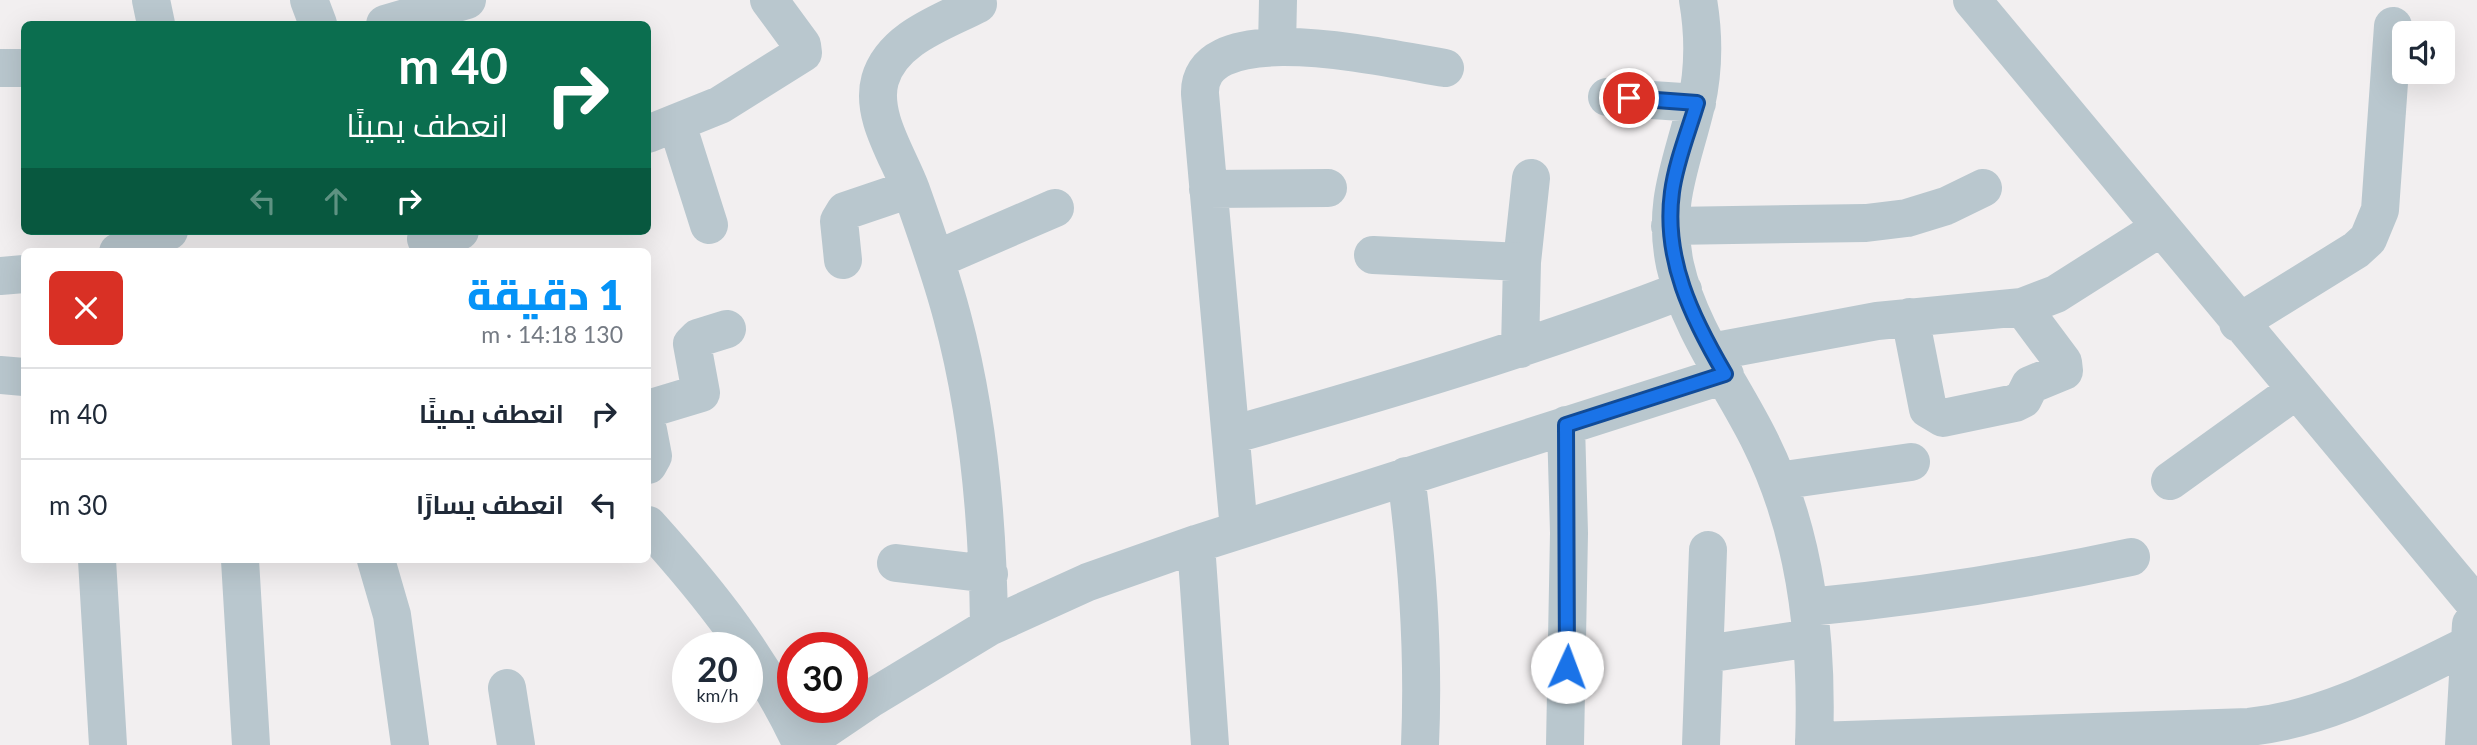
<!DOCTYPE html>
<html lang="ar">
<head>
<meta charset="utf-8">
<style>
	body { margin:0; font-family:Lato,Cairo,sans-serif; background:#f2f2f3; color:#1f2937; direction:rtl; height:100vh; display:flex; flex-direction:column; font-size:26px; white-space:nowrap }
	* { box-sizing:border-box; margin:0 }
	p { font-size:23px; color:#747a83 }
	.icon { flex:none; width:38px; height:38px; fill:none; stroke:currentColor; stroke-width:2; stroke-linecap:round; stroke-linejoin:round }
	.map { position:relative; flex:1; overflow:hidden; direction:ltr }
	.details { position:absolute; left:21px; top:248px; width:630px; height:315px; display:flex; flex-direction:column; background:#fff; border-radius:10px; box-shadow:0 7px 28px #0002; direction:rtl }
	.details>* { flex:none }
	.hud { position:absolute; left:21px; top:21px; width:630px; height:214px; border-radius:10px; box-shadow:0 7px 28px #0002; direction:rtl; background:#0b6e4f; color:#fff; overflow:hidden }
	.buttons { position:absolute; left:2392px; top:21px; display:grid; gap:14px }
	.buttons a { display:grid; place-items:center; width:63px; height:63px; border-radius:10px; background:#fff; box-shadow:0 7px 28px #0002; font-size:35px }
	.speed { position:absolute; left:672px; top:632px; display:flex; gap:14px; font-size:35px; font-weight:700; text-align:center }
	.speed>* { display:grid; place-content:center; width:91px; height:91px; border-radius:50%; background:#fff; box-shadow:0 7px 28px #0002; line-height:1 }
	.speed small { font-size:18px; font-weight:400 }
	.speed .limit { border:10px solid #d22; background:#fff; color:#111 }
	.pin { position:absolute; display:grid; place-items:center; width:60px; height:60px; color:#fff; margin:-30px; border:4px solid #fff; border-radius:50%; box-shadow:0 2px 7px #0007 }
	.me { position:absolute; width:77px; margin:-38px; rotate:2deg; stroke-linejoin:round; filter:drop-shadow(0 0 5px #0008) }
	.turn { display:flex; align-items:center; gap:24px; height:147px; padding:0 28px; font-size:32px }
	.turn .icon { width:91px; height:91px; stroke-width:2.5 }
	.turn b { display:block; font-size:49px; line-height:60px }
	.lanes { display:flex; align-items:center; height:66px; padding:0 28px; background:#0003; justify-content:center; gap:35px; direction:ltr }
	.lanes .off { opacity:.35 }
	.round { display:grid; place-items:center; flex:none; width:74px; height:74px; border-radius:10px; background:#f2f2f3 }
	.headline { display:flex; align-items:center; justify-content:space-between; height:119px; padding:0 28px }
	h1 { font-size:42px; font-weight:800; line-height:52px; color:#0593f7 }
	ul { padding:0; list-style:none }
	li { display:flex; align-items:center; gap:21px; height:91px; padding:0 28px; border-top:2px solid #e0e1e3 }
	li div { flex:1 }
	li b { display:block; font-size:26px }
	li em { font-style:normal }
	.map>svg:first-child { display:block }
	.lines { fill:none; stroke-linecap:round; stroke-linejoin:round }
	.minor { stroke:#b9c7ce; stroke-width:38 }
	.route-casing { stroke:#114b97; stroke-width:18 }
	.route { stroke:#1a73e8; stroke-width:12 }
</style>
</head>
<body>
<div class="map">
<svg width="2477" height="745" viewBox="0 0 2477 745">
	<rect width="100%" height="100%" fill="#f2eff0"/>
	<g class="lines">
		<!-- minor -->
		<path class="minor" d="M151,0L156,24
			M309,0L318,24
			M1698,0C1704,35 1704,70 1696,105C1682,164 1662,203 1675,265C1689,329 1732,384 1760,441C1807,535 1818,641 1814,745
			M1972,0L2477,606
			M978,4C943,22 892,38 880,80C870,116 899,157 911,190C926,232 941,274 952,316C979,416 988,524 989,627
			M385,24L467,0
			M1277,47L1278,0
			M0,68H24
			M1607,97L1697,103
			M677,124L709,225
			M648,134L720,105L803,53L802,45L769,0
			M1208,189L1328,188
			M1670,226L1866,223L1907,218L1946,206L1983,188
			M426,239L460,231
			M118,252L169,231
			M1373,255L1522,262
			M843,260L839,221L845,211L910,189
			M935,260L1055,208
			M0,276L24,274
			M1910,317L1928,409L1943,418L2015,403L2023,399L2030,385L2064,371L2063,362L2022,307
			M2238,323L2356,250L2368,239L2380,210L2393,26
			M1520,349L1522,262L1531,178
			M1711,352L1877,321L2022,307L2056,294L2160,228
			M0,375L24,377
			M648,409L701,393L692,344L698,338L727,329
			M648,430L653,456L648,465
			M1231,435C1384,392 1535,347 1683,290
			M1406,476C1418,566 1424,654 1420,745
			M1778,481L1911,462
			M2170,481L2295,391
			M648,525C712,596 761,658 802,745
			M1239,530L1200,94C1197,12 1397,61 1445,68
			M1196,544L1210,745
			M97,560L108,745
			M240,560L251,745
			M376,560L392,615L410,745
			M896,563L989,574
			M1809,607C1918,597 2024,580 2131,557
			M1706,654L1811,638
			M507,688L516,745
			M1814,741L2249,727C2330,718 2398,679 2470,644
			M802,745L870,699L989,627L1088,582L1196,544L1725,375
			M1565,745L1569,533L1566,425
			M1701,745L1708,550
			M2464,745L2471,624"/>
	</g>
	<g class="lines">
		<!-- route casing -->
		<g class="route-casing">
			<path id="route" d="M1567,667L1566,425L1725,374C1692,318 1663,259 1672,192C1676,162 1688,133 1697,103L1629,98"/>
		</g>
		<!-- route -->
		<use href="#route" class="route"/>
	</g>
</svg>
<div class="buttons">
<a><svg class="icon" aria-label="sound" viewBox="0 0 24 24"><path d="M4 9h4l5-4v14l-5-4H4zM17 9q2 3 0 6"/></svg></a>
</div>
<div class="speed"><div>20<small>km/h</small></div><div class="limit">30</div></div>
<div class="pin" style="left:1629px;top:98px;background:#d93025"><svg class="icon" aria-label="arrive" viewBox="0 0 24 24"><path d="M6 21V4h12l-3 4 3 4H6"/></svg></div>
<svg class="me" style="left:1567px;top:667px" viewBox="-20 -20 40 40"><circle r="19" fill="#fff"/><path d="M0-13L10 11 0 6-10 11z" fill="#1a73e8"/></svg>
<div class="hud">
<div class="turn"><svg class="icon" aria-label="right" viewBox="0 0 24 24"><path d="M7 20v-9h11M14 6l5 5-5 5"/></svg><div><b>40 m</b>انعطف يمينًا</div></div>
<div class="lanes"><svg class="icon off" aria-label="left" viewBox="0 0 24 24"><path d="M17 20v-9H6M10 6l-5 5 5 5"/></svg><svg class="icon off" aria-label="ahead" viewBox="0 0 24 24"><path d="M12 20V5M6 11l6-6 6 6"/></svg><svg class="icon" aria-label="right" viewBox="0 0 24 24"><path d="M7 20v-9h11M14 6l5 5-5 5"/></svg></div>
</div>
<section class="details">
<div class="headline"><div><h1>1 دقيقة</h1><p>130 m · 14:18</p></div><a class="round" style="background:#d93025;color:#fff"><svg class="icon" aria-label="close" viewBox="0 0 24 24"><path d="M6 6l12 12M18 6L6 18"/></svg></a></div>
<ul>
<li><svg class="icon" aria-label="right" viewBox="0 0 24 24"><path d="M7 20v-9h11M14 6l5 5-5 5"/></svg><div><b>انعطف يمينًا</b></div><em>40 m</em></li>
<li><svg class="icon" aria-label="left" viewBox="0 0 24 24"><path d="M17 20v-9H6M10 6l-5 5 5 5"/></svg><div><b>انعطف يسارًا</b></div><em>30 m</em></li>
</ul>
</section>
</div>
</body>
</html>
